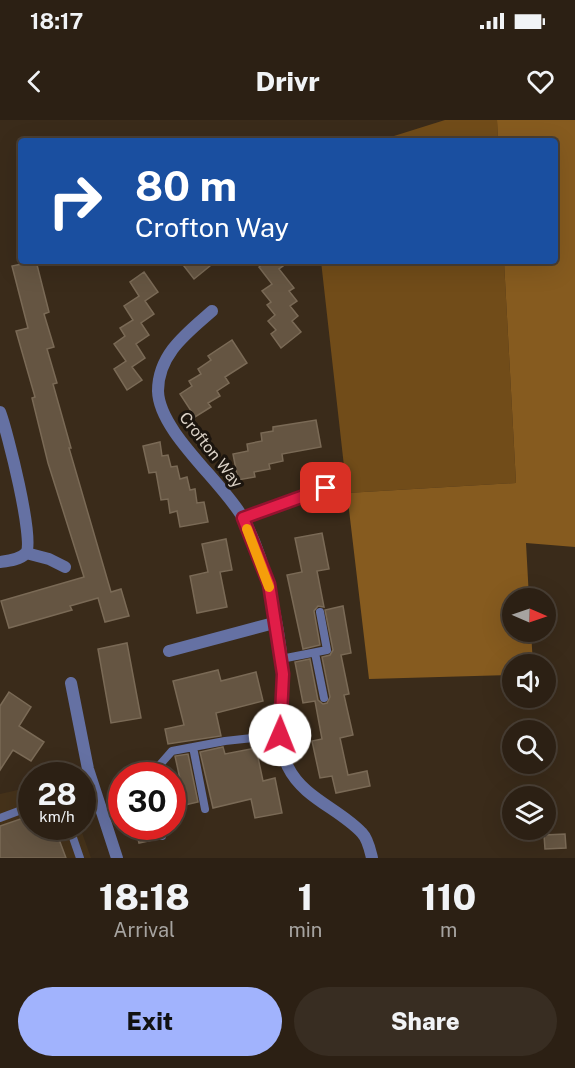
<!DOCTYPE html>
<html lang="en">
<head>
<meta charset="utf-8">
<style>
	body { margin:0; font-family:"Public Sans",sans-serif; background:#382d22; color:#f1f3f6; height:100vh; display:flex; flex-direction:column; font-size:22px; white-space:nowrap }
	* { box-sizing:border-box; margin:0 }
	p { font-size:20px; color:#a6a3a0 }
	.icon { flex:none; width:33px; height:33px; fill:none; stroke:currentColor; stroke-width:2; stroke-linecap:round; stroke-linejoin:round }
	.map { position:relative; height:738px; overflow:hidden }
	.details { display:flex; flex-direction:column; background:#2c2014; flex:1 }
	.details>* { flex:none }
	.banner { position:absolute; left:18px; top:18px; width:540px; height:126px; border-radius:6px; box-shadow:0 6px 24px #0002,0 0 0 2px #483e34; background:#1a4fa0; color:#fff; overflow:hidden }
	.needle { width:39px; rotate:92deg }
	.controls { position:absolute; left:502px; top:468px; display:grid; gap:12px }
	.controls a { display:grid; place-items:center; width:54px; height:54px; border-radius:50%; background:#2c2014; box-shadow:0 6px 24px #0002,0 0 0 2px #483e34; font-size:30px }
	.speed { position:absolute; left:18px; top:642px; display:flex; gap:12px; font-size:30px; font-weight:700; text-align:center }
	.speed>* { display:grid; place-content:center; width:78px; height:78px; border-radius:50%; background:#2c2014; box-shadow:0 6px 24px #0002,0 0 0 2px #483e34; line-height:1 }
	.speed small { font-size:15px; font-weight:400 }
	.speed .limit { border:9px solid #d22; background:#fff; color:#111 }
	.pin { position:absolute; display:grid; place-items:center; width:51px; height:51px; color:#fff; margin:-26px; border-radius:12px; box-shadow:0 3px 9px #0006 }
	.me { position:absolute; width:66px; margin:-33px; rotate:1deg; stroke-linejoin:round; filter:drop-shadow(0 0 4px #0008) }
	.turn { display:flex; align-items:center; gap:21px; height:126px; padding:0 18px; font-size:27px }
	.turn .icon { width:78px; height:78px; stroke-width:2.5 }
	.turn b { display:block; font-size:42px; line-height:51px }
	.eta { display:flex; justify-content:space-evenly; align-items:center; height:102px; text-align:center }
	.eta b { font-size:36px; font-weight:800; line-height:42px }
	.action { display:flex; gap:12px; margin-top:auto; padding:12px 18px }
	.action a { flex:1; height:69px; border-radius:36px; background:#a1b3fd; color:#111; font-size:24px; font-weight:800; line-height:69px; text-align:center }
	.action a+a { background:#382d22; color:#f1f3f6 }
	.status { display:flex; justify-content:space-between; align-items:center; height:42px; padding:0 30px; background:#2c2014; direction:ltr }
	.status svg { height:16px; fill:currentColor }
	header { display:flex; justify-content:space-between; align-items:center; height:78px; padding:0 18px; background:#2c2014; font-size:27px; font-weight:800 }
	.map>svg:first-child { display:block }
	.built { fill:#45321a }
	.green { fill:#714c19 }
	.forest { fill:#865b1f }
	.building { fill:#655542; stroke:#7a6a56; stroke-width:1.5 }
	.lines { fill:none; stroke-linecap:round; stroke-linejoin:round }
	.service { stroke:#6571a3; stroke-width:8 }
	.minor { stroke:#6571a3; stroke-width:12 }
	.route-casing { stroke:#92132f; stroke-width:15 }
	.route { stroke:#e11d48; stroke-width:10 }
	.slow { stroke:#f59e0b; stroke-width:10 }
	.labels { text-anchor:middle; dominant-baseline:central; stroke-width:6; stroke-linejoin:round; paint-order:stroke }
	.street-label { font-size:16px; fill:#dbd2c7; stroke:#1c150e }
</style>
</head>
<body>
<div class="status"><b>18:17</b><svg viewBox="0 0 49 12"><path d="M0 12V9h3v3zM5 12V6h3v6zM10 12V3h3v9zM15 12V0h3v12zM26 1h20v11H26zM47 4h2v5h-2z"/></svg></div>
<header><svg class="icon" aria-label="back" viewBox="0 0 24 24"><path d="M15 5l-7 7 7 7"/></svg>Drivr<svg class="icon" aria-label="heart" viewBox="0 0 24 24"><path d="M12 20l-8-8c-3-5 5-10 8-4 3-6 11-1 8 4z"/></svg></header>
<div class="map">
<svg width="575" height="738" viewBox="0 0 575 738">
	<rect width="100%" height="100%" fill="#3a2b1a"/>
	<!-- built -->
	<path class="built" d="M31,667L32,706L80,707L91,738H0V674Z"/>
	<!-- green -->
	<path class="green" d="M445,0H497L498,21H378Z
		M321,141H504L516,363L347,373Z"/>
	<!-- forest -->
	<path class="forest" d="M497,0H575V427L526,423L529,478H513V512H531L533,544H513V555L369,559L347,373L516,363L504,141H555V21H498Z"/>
	<!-- building -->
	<path class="building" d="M36,141L49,192L44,194L54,227L47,229L57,263L53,264L71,328H69L111,472L121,469L129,496L105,502L98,478L70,486L72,490L9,508L1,481L84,457L48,343L32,278L35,277L16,211L28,208L12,146Z
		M180,141H216L194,159Z
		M266,141H290L279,149L294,168L289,171L297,181L290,186L298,196L292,201L301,212L281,228L271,214L276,210L268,201L275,195L267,185L271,182L262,171L272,164L259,147Z
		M144,152L158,172L145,181L154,194L141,203L149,215L136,224L145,238L132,247L142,260L127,270L114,249L126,241L114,224L125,216L120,208L133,200L124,186L139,176L130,162Z
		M232,220L247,243L225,257L229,263L217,271L220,276L208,283L211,287L195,297L180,274L192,266L189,261L201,254L198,249L211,240L208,236Z
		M316,300L321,327L282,334L283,341L269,344L270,349L254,352L255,357L238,360L233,334L248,331L247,324L262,321L261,313L273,311V307Z
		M160,322L162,336L168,335L171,347L177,346L180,359L187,357L190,370L195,369L197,383L204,382L208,402L180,407L177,391L170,393L168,379L161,380L156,352L149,353L143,326Z
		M322,413L329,449L317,451L324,487L318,486L314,491L320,525L303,529L287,455L302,452L295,418Z
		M226,419L232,450L220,452L227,487L197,493L190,456L208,452L202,424Z
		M343,486L351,533L341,535L349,574L344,575L353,615L340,618L348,655L367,651L370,666L336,673L332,656L320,658L312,621L322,619L315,581L303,583L295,542L310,539L318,580L323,584L327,583L330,577L322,537L330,535L333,530L325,490Z
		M127,523L141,598L111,603L98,529Z
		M218,550L221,561L256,552L263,581L216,593L221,616L168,624L165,609L184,605L173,561Z
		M9,572L31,587L19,606L44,622L31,641L13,630L0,650V586Z
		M223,627L225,634L256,628L263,661L275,658L282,693L255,698L251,679L213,688L200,632Z
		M188,634L198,682L172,688V661L180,659L175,636Z
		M32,695V706H54L66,738H0V706Z
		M135,706H150L153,720L139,723Z
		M565,714L566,728L545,729L544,715Z"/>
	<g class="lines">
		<!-- service -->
		<path class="service" d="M315,533L324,578
			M281,539L327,530L320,492
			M193,627L205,689
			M150,656L172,631L225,621L280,615
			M0,698L32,686
			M69,706L80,738
			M160,706L162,716"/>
		<!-- minor -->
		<path class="minor" d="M212,191C187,213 158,234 158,271C159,312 223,362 243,398C266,439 279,505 283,552C285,584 274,616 288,647C303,678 340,689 362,713C368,719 370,730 372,738
			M0,292C7,310 35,421 26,433C20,440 8,441 0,442
			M243,398L326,368
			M26,433L49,439L65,447
			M169,531L274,503
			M71,563L88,649L117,738"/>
	</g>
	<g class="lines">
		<!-- route casing -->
		<g class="route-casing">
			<path id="route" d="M280,615L283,554L269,464L243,398L326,368"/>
		</g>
		<!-- route -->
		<use href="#route" class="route"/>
		<!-- slow -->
		<path class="slow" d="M247,409L269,467"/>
	</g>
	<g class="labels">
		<!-- street labels -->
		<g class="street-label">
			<text transform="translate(211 330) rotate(52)">Crofton Way</text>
		</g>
	</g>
</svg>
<div class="controls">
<a><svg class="needle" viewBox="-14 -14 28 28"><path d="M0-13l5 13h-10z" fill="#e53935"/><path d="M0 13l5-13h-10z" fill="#a6a3a0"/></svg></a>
<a><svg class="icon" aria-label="sound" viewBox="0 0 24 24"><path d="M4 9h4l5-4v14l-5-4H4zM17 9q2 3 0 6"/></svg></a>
<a><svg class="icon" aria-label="search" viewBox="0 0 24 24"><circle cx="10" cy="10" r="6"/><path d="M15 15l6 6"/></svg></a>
<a><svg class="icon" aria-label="layers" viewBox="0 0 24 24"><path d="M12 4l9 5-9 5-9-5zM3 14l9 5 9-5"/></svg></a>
</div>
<div class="speed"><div>28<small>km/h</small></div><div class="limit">30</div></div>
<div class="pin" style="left:326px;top:368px;background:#d93025"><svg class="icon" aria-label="arrive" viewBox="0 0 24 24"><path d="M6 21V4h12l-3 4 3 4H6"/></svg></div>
<svg class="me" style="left:280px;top:615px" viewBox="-20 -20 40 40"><circle r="19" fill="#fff"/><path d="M0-13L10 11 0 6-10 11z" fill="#e11d48"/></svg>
<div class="banner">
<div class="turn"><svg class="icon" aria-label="right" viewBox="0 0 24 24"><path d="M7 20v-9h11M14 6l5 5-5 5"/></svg><div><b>80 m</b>Crofton Way</div></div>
</div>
</div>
<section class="details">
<div class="eta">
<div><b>18:18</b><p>Arrival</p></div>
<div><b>1</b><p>min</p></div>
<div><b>110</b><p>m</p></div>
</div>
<div class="action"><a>Exit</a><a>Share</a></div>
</section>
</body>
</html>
